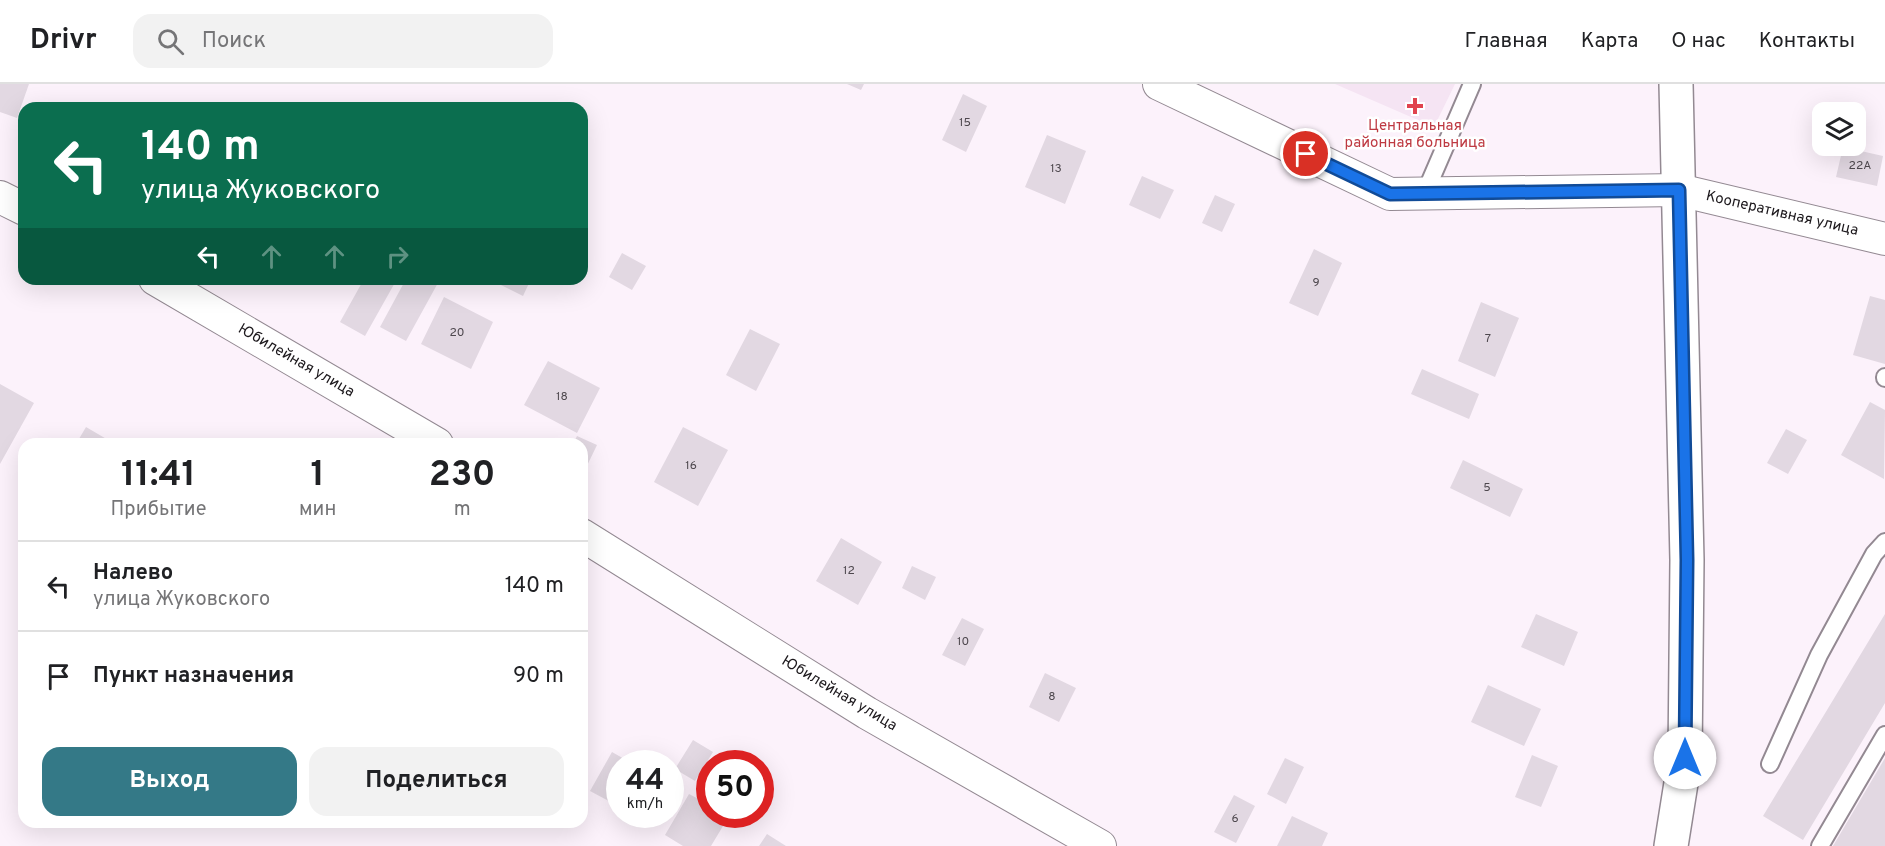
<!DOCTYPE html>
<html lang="ru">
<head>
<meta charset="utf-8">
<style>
	body { margin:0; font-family:Overpass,sans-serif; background:#f2f2f2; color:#202124; height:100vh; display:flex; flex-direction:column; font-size:22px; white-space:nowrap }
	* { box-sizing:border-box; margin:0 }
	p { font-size:20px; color:#757577 }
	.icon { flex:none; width:33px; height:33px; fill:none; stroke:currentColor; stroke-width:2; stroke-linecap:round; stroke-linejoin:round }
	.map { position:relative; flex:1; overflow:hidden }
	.details { position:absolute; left:18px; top:354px; width:570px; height:390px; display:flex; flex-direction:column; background:#fff; border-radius:18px; box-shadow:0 6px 24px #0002 }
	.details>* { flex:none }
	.guide { position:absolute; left:18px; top:18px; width:570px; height:183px; border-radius:18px; box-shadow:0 6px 24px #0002; background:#0b6e4f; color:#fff; overflow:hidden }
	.buttons { position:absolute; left:1812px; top:18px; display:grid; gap:12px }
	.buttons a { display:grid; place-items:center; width:54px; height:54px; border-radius:12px; background:#fff; box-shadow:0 6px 24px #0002; font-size:30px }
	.speed { position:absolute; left:606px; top:666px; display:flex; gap:12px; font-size:30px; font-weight:700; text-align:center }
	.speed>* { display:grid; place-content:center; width:78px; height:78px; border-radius:50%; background:#fff; box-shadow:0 6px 24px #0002; line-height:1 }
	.speed small { font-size:15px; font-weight:400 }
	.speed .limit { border:9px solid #d22; background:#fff; color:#111 }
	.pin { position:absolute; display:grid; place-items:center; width:51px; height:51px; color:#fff; margin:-26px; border:3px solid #fff; border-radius:50%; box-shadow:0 2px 6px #0007 }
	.me { position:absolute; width:66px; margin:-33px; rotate:0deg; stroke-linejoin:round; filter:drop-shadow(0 0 4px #0008) }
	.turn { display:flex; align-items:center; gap:21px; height:126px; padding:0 24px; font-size:27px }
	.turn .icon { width:78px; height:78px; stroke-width:2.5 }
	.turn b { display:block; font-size:42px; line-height:51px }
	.lanes { display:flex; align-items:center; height:57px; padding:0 24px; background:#0003; justify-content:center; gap:30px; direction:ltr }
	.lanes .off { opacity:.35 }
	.eta { display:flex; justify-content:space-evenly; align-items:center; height:102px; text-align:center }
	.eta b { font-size:36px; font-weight:700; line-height:42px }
	.cta { display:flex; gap:12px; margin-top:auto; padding:12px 24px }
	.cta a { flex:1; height:69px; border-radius:18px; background:#347987; color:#fff; font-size:24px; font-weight:700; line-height:69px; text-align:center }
	.cta a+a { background:#f2f2f2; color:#202124 }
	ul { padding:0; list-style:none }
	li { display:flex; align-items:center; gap:18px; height:90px; padding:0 24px; border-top:2px solid #e0e0e0 }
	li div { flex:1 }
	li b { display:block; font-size:22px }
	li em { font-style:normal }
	header { display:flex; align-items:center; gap:36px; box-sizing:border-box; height:84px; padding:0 30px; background:#fff; border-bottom:2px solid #e0e0e0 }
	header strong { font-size:28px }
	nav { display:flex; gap:33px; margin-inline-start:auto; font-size:21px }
	.search { width:420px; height:54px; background:#f2f2f2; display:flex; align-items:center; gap:15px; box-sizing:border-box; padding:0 21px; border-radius:18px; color:#757577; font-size:22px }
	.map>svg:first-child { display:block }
	.built { fill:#f5e4f3 }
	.building { fill:#e2d8e2 }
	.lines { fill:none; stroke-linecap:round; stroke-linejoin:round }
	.lane-casing { stroke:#938992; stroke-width:20 }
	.street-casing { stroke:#938992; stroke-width:34 }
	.secondary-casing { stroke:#938992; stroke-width:36 }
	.lane { stroke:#fff; stroke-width:16 }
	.street { stroke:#fff; stroke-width:32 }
	.secondary { stroke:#fff; stroke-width:33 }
	.route-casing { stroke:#114b97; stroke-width:15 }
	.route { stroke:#1a73e8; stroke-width:10 }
	.health-dot { fill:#e0444e; stroke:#fff; stroke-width:2 }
	.labels { text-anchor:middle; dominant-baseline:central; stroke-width:5; stroke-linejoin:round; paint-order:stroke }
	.number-label { font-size:12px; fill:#4e484e }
	.health-label { font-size:15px; fill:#be3a42; stroke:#fff }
	.street-label { font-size:15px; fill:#1c181c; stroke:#fff }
</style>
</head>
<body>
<header>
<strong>Drivr</strong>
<div class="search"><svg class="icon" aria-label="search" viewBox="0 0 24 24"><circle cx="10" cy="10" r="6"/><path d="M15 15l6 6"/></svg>Поиск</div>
<nav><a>Главная</a><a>Карта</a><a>О нас</a><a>Контакты</a></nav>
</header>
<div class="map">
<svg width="1885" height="762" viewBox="0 0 1885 762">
	<rect width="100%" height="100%" fill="#fcf2fb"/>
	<!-- built -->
	<path class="built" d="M1335,0H1455L1434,43Z"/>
	<!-- building -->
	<path class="building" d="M0,0H29L17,34L0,28Z
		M847,0H864L861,6Z
		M963,10L987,22L966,68L942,56Z
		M1047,51L1086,67L1065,120L1025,103Z
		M1843,63L1883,72L1877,102L1836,93Z
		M1142,92L1174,106L1160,135L1129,121Z
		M1215,111L1235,120L1222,148L1202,139Z
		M1314,165L1342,179L1318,232L1289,219Z
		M622,169L646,182L632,206L609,193Z
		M364,195H397L365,252L340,238Z
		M406,195H436L439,197L406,257L380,243Z
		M489,195H531L523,212Z
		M1870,212L1885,216V280L1853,271Z
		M444,213L493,238L471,285L421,260Z
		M1481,218L1519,234L1495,293L1458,277Z
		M750,245L780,260L756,307L726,291Z
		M548,277L600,304L577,349L524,321Z
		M1422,285L1479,310L1469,335L1411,310Z
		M0,300L34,319L0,380Z
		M1870,318L1885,326L1884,395L1841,371Z
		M86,343L115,360H76Z
		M683,343L728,366L698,422L654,398Z
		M1786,345L1807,356L1788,390L1767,379Z
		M577,352L597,361L582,392V360H573Z
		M1463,376L1523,405L1510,433L1450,404Z
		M841,454L882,478L858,521L816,497Z
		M912,482L936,493L925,516L902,504Z
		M1536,530L1578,548L1564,582L1521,563Z
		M1885,530V619L1803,756L1763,732Z
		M962,534L984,545L965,582L942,571Z
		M1045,589L1076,604L1059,638L1029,623Z
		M1488,601L1541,625L1524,662L1471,638Z
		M693,656L713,668L695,697L675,685Z
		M612,668L633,680H620V723L590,707Z
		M1532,671L1558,682L1541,723L1515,713Z
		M1285,674L1304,683L1286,720L1267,710Z
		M1885,674V762H1833Z
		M760,695L774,704L760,725Z
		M689,710L710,721V730L729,732L711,762H683L665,751Z
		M1234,711L1255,722L1236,759L1214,748Z
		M1292,732L1328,749L1322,762H1277Z
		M767,750L786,762H759Z"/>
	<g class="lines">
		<!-- lane casing -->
		<g class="lane-casing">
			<path id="lane" d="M1425,109L1472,0
				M1885,293V294
				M1770,680L1819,571L1874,470L1885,458
				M1820,762L1885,651"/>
		</g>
		<!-- street casing -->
		<g class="street-casing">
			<path id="street" d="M1159,0L1390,110L1679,106L1885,155
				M0,113L24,125
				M155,195L437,360
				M582,451L867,629L1100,762"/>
		</g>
		<!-- secondary casing -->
		<g class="secondary-casing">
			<path id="secondary" d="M1671,762L1685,674L1687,476L1676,0"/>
		</g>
		<!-- lane -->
		<use href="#lane" class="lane"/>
		<!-- street -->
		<use href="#street" class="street"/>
		<!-- secondary -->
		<use href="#secondary" class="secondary"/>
	</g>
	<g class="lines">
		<!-- route casing -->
		<g class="route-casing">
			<path id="route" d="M1306,70L1390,110L1679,106L1687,476L1685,674"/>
		</g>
		<!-- route -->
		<use href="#route" class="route"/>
	</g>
	<!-- markers -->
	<path class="health-dot" d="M1412 13h6v6h6v6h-6v6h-6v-6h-6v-6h6z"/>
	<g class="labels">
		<!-- number labels -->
		<g class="number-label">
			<text x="965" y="39">15</text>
			<text x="1860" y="82">22А</text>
			<text x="1056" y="85">13</text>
			<text x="1316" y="199">9</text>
			<text x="457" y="249">20</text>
			<text x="1488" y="255">7</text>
			<text x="562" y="313">18</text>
			<text x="691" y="382">16</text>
			<text x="1487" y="404">5</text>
			<text x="849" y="487">12</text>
			<text x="963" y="558">10</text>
			<text x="1052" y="613">8</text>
			<text x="1235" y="735">6</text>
		</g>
		<!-- health labels -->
		<g class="health-label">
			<text x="1415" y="42">Центральная<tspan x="1415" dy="17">районная больница</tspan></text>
		</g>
		<!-- street labels -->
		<g class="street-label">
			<text transform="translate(1782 130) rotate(13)">Кооперативная улица</text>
			<text transform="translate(296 277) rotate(30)">Юбилейная улица</text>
			<text transform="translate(839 610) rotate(31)">Юбилейная улица</text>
		</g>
	</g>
</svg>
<div class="buttons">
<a><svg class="icon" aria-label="layers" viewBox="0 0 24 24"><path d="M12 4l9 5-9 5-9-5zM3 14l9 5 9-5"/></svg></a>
</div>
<div class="speed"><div>44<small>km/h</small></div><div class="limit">50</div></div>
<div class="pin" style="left:1306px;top:70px;background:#d93025"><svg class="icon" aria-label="arrive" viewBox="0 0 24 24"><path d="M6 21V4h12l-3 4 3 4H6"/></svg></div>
<svg class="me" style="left:1685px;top:674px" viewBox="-20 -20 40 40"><circle r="19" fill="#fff"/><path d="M0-13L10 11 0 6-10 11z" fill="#1a73e8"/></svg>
<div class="guide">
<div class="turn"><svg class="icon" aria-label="left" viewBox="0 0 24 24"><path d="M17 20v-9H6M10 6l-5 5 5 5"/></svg><div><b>140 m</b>улица Жуковского</div></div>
<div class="lanes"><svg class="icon" aria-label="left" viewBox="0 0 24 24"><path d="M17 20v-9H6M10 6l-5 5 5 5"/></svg><svg class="icon off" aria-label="ahead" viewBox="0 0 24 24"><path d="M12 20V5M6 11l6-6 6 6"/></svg><svg class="icon off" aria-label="ahead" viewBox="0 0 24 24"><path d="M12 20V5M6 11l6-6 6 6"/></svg><svg class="icon off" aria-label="right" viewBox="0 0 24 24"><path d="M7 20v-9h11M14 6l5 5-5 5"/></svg></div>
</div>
<section class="details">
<div class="eta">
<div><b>11:41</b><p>Прибытие</p></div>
<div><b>1</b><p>мин</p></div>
<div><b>230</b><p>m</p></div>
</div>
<ul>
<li><svg class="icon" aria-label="left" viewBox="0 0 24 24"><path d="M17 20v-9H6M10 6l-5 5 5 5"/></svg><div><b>Налево</b><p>улица Жуковского</p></div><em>140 m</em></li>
<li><svg class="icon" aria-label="arrive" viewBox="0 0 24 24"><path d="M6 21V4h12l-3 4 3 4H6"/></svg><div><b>Пункт назначения</b></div><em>90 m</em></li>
</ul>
<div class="cta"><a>Выход</a><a>Поделиться</a></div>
</section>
</div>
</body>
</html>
